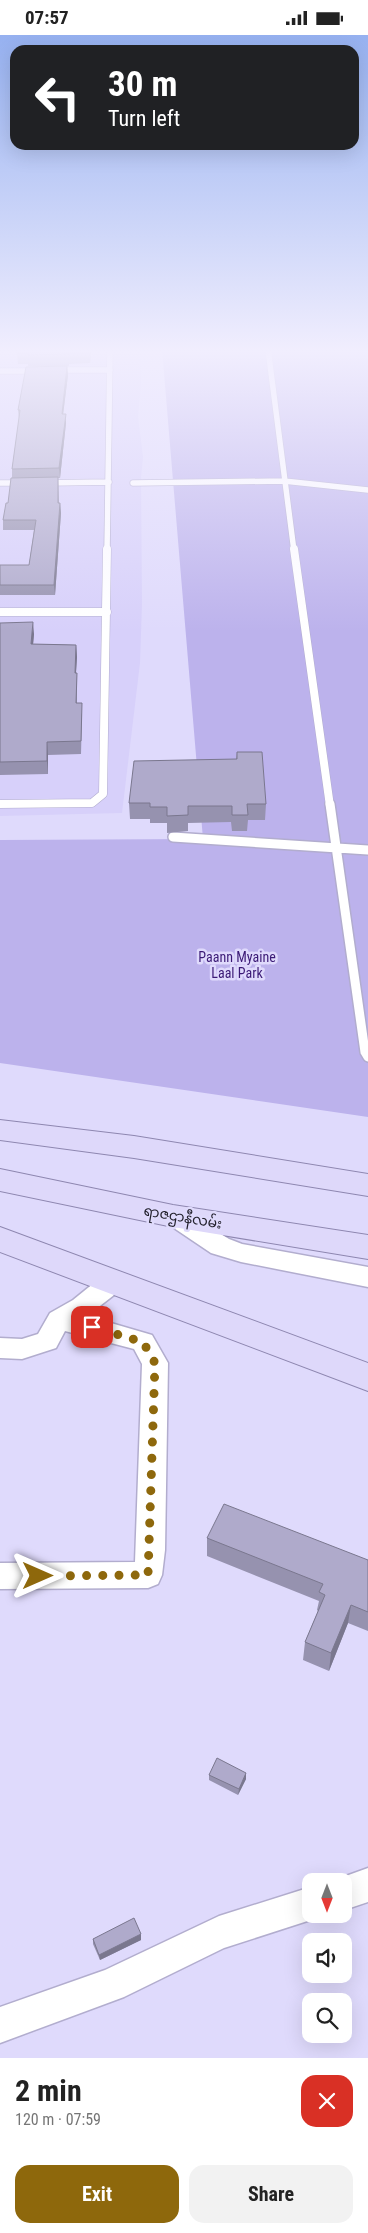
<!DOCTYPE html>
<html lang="en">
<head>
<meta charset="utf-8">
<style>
	body { margin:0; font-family:"Roboto Condensed","Noto Sans Myanmar",sans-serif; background:#f2f2f2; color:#222; height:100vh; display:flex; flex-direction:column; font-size:19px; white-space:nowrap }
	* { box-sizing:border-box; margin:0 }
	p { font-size:16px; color:#767676 }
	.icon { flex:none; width:28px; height:28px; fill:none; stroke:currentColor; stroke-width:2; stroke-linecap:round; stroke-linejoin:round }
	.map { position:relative; height:2023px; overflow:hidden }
	.sheet { display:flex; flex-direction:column; background:#fff; flex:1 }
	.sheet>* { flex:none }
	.hud { position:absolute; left:10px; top:10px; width:349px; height:105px; border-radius:15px; box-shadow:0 5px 20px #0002; background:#202124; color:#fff; overflow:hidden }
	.needle { width:32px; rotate:180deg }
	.fabs { position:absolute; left:302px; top:1838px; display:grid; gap:10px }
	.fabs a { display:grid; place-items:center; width:50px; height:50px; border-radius:10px; background:#fff; box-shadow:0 5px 20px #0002; font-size:25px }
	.pin { position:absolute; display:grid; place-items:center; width:42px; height:42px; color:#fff; margin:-21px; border-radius:10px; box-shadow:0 2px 8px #0006 }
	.me { position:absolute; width:55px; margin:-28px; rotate:90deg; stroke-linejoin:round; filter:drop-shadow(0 0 4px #0008) }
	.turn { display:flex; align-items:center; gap:18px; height:105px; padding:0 15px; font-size:22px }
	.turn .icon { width:65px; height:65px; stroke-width:2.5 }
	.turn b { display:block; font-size:35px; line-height:42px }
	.round { display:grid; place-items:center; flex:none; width:52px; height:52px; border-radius:15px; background:#f2f2f2 }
	.summary { display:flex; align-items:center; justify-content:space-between; height:85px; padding:0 15px }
	h1 { font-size:30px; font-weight:700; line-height:38px }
	.cta { display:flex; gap:10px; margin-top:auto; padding:10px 15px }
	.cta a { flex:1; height:58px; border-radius:15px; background:#8e680c; color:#fff; font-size:20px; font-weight:700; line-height:58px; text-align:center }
	.cta a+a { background:#f2f2f2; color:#222 }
	.status { display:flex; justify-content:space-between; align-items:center; height:35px; padding:0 25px; background:#fff; direction:ltr }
	.status svg { height:14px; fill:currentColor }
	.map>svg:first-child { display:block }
	.built { fill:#d7d0fa }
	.green { fill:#bcb2ec }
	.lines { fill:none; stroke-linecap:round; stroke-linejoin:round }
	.lane-far2-casing { stroke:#b2adce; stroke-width:7 }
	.lane-far1-casing { stroke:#b2adce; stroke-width:9 }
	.lane-casing { stroke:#b2adce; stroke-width:12 }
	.street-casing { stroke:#b2adce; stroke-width:3 }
	.primary-casing { stroke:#8e87b0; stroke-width:2 }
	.lane-far2 { stroke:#fff; stroke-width:5.5 }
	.lane-far1 { stroke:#fff; stroke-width:8 }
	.lane { stroke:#fff; stroke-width:9 }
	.street { fill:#fff; fill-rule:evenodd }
	.primary { fill:#ded8fa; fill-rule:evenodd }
	.wall { fill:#9692af }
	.shaded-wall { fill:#7a778e }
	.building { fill:#afaacb; stroke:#7a778e }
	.route { stroke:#8e680c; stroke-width:9; stroke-dasharray:0 16.2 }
	.labels { text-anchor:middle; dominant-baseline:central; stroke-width:5; stroke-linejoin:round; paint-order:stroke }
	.park-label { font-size:14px; fill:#3b1a76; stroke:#dfdafc }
	.street-label { font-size:14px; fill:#23212d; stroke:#dfdafc }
</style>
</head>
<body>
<div class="status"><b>07:57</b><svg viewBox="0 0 49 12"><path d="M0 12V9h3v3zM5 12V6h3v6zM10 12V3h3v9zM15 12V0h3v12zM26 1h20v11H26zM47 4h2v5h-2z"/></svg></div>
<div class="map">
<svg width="368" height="2023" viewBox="0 0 368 2023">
	<rect width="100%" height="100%" fill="#dfdafc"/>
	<!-- built -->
	<path class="built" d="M0,314H140L141,347L138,382L143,422L141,443L142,569L140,628L122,778L0,781Z"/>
	<!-- green -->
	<path class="green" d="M162,314H368V1082L0,1028V805L203,804Z"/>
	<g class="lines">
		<!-- lane-far2 casing -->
		<g class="lane-far2-casing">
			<path id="lane-far2" d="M268,314L294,516
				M54,335H110
				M0,336H39
				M0,448H23
				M45,448L109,447
				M133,448L284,446L368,455
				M107,516L110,314"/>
		</g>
		<!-- lane-far1 casing -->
		<g class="lane-far1-casing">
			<path id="lane-far1" d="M294,514L330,771
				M0,577H107
				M0,769L92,768L103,759L107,514"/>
		</g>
		<!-- lane casing -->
		<g class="lane-casing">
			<path id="lane" d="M330,769L365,1017L368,1022
				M173,802L368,815"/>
		</g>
		<!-- street casing -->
		<g class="street-casing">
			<path id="street" d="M173,1172L181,1175L229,1204L242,1209L368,1232V1252L241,1227L211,1218L165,1187L161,1181L165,1175Z
				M114,1236L123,1239L126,1246L123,1253L87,1281L152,1300L168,1328L165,1515L162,1540L158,1549L148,1553L0,1554V1528L135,1527L142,1329L134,1314L65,1296L56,1313L22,1324L0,1323V1303L22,1304L38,1299L50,1278L73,1265L105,1239Z
				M368,1833V1867L344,1875V1846H332Z
				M311,1852V1879H324L323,1881L224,1913L124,1962L0,2008V1972L105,1935L219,1881Z"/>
		</g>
		<!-- primary casing -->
		<g class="primary-casing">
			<path id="primary" d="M0,1085L134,1101L368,1139V1161L134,1123L0,1105Z
				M0,1134L173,1170L368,1200V1224L173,1192L0,1156Z
				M0,1192L368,1328V1356L0,1217Z"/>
		</g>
		<!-- lane-far2 -->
		<use href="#lane-far2" class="lane-far2"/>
		<!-- lane-far1 -->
		<use href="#lane-far1" class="lane-far1"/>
		<!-- lane -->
		<use href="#lane" class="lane"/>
		<!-- street -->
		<use href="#street" class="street"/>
		<!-- primary -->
		<use href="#primary" class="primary"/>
	</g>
	<!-- wall -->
	<path class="wall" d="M18,314H91L90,328L69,329V331H28V329H18L17,318Z
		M67,331L68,340L63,379L66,388L60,443H58L59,468H60L61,478L55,560H0V530H29L34,495H3V485L8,468L12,443V434L19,384L18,375Z
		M0,588L34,599L33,609L76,610L77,622L76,638H77V668L82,680L81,719L48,720V739L0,740Z
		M237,717L266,769L265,785H248L247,796H232L231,787L188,788V796L167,798V788H150V784H130L129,768L236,724Z
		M207,1503L368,1525V1596L348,1588L329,1636L303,1625L305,1607L318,1576L317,1575L319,1566L207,1521Z
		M246,1738V1744L238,1760L209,1745V1740Z
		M141,1899V1905L100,1925L93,1909V1904Z"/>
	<!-- shaded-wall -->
	<path class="shaded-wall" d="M90,314H91L90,328Z
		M67,331L68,340L62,388V379Z
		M66,379V388L60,443L59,433Z
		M60,468L61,478L55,560L54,550Z
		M33,587L34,599L32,621L31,609Z
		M76,610L77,622L75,651V638Z
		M47,707L48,720V739L47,726Z
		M351,1570L348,1588L329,1636L331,1618Z
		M246,1738V1744L238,1760L239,1754Z
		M141,1899V1905L100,1925L99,1920Z"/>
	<!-- building -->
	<path class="building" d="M18,314H90V317H69V319L28,320V318H17Z
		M67,331L62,379H66L59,433L12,434L20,375H18L26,332Z
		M58,442V468H60L54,550H0V530H29L36,485H3L6,468H8L11,443Z
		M33,587L31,609L76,610L75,638H77L76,668H82L81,706L47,707V726L0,727V588Z
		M237,717H262L266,769H247L248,780H232V771H188V780L167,781V772H150V768H129L134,726L237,724Z
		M224,1469L368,1525V1577L351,1570L331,1618L305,1607L325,1560L319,1557L323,1549L207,1503Z
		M217,1723L246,1738L239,1754L209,1740Z
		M134,1883L141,1899L99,1920L93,1904Z"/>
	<!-- sky -->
	<linearGradient id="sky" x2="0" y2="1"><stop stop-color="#96b1f0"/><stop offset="0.53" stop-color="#f1eefe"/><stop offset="1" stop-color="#f1eefe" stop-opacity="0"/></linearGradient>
	<rect width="368" height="597" fill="url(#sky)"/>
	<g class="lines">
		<!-- route -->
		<path class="route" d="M38,1541L148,1540L155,1328L143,1307L92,1292"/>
	</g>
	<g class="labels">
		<!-- park labels -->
		<g class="park-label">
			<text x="237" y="922">Paann Myaine<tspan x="237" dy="16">Laal Park</tspan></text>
		</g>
		<!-- street labels -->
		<g class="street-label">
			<text transform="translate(183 1182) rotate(10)">ရာဇဌာနီလမ်း</text>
		</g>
	</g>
</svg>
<div class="fabs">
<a><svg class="needle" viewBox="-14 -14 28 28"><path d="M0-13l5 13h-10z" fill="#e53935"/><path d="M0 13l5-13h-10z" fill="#767676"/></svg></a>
<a><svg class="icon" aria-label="sound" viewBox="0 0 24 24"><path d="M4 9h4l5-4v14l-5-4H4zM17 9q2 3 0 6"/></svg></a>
<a><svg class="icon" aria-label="search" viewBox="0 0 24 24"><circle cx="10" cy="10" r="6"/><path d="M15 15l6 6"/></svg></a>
</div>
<div class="pin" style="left:92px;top:1292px;background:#d93025"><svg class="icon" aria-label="arrive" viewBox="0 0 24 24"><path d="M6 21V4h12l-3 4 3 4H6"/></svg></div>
<svg class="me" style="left:38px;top:1541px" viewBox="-20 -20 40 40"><path d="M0-17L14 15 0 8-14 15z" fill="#8e680c" stroke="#fff" stroke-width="4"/></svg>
<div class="hud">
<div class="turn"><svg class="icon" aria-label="left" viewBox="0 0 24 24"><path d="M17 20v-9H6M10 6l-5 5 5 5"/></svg><div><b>30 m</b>Turn left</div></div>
</div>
</div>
<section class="sheet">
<div class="summary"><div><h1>2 min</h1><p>120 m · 07:59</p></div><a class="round" style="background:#d93025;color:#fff"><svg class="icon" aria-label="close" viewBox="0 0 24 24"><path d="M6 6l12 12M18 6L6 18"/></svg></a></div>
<div class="cta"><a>Exit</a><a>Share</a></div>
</section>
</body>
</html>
